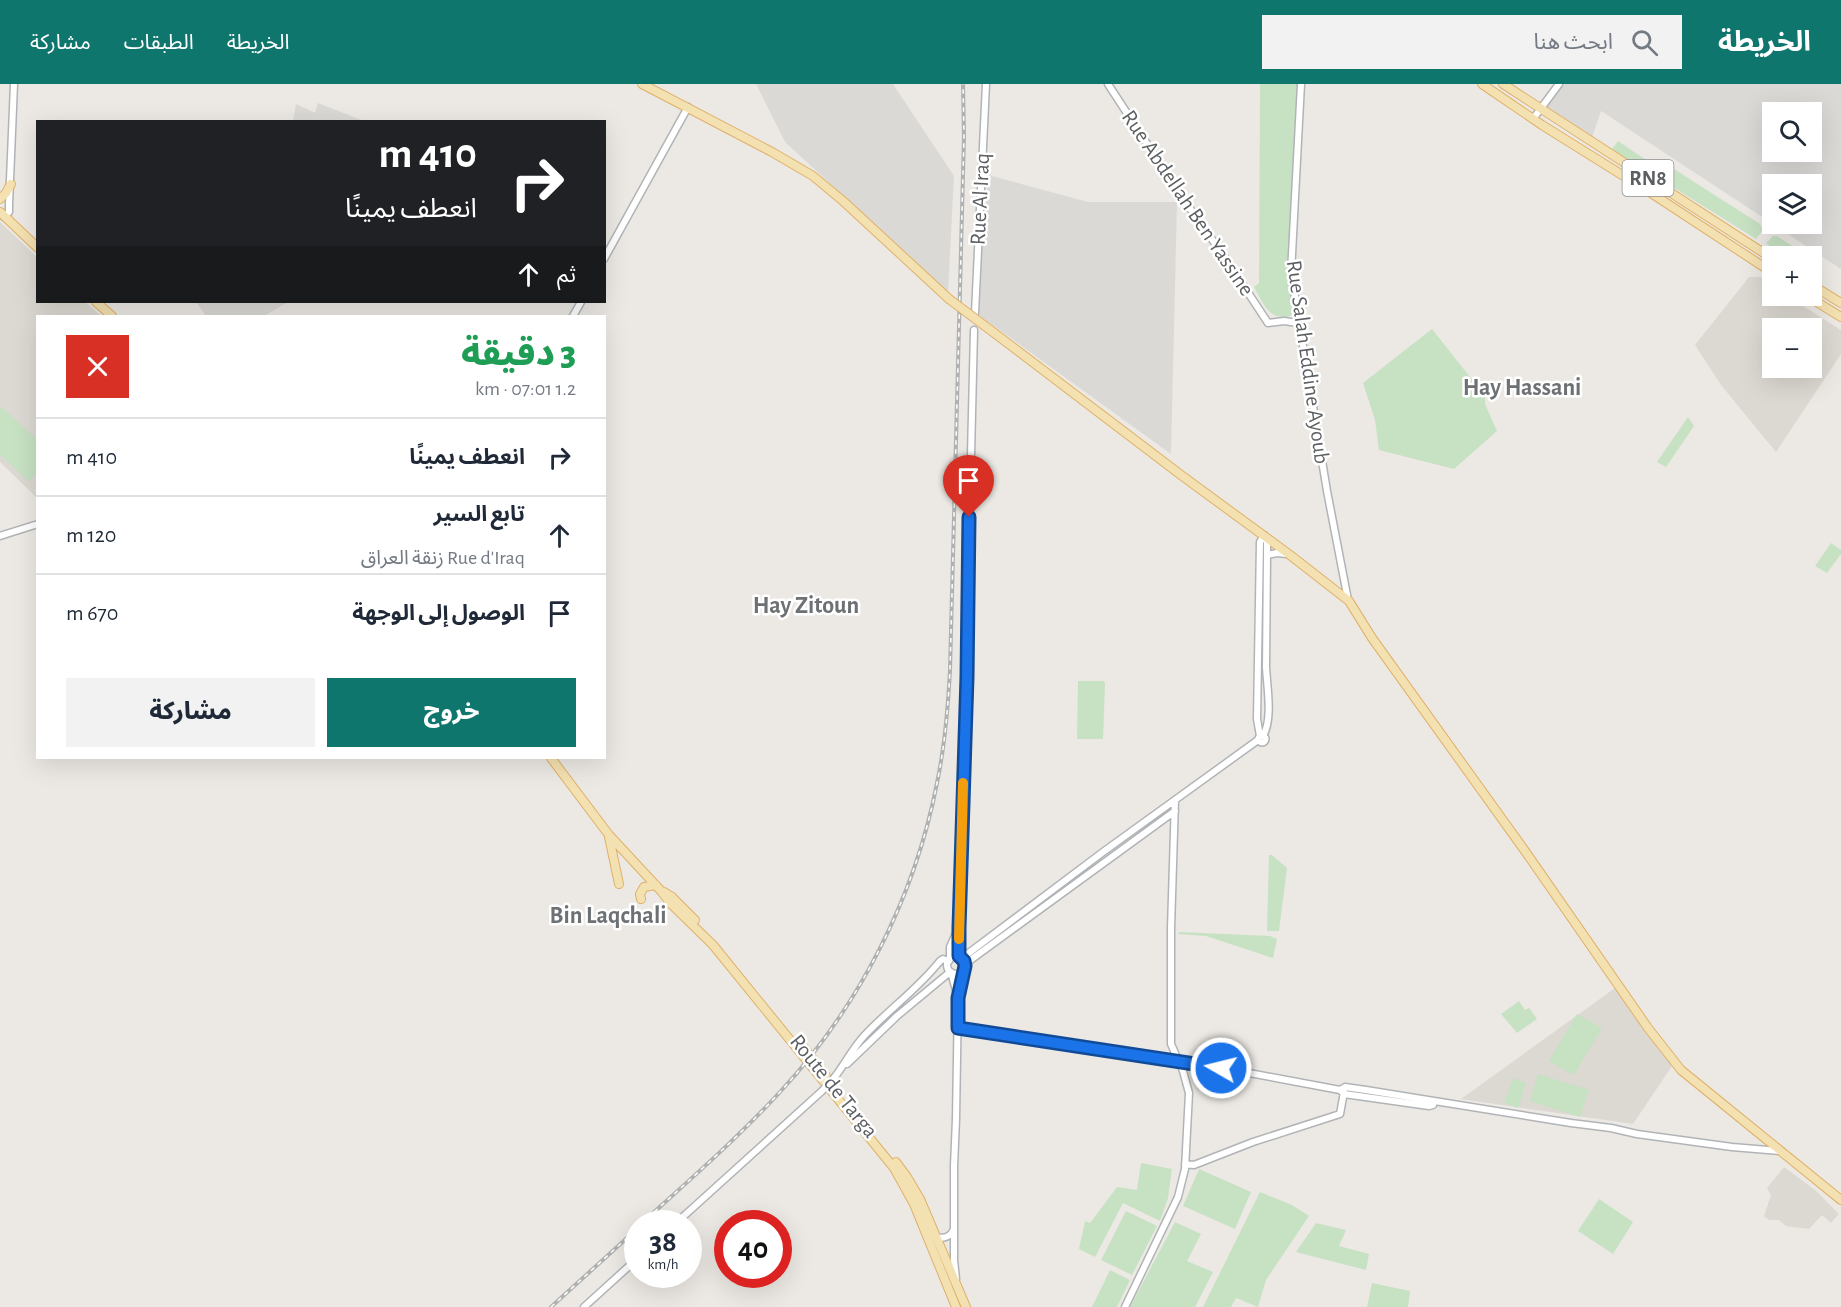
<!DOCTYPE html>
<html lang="ar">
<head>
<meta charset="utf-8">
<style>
	body { margin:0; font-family:"Alegreya Sans","Noto Sans Arabic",sans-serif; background:#f2f2f3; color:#1f2937; direction:rtl; height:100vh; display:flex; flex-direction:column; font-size:22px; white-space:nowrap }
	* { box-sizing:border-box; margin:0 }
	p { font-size:20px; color:#747a83 }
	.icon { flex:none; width:33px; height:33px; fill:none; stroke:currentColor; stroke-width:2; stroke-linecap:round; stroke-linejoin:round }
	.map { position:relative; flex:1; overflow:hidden; direction:ltr }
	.drawer { position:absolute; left:36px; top:231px; width:570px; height:444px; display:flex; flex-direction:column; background:#fff; border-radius:0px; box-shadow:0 6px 24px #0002; direction:rtl }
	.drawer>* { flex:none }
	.top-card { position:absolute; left:36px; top:36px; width:570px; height:183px; border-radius:0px; box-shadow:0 6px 24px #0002; direction:rtl; background:#202124; color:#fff; overflow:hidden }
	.fabs { position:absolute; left:1762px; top:18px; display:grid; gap:12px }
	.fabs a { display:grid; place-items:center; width:60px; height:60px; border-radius:0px; background:#fff; box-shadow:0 6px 24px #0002; font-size:30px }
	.speed { position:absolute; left:624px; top:1126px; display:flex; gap:12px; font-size:30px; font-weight:700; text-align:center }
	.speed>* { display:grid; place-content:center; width:78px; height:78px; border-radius:50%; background:#fff; box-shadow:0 6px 24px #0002; line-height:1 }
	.speed small { font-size:15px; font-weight:400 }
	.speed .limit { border:9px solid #d22; background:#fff; color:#111 }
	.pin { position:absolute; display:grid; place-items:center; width:51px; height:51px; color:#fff; margin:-62px -26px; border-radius:50% 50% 50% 0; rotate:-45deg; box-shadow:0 0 6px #0007 }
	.pin .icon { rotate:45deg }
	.me { position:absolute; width:66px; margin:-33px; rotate:278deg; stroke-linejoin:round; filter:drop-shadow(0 0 4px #0008) }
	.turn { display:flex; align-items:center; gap:21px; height:126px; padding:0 30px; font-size:27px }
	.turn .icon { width:78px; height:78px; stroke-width:2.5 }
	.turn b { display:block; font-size:42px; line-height:51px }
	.then { display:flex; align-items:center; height:57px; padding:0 30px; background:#0003; gap:12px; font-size:22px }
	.round { display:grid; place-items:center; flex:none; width:63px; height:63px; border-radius:0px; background:#f2f2f3 }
	.summary { display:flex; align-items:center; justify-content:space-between; height:102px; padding:0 30px }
	h1 { font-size:36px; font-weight:800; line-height:45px; color:#1e9e55 }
	.action { display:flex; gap:12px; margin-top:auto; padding:12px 30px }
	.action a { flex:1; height:69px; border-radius:0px; background:#0f766e; color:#fff; font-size:24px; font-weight:800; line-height:69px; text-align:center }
	.action a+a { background:#f2f2f3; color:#1f2937 }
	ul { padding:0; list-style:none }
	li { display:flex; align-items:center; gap:18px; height:78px; padding:0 30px; border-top:2px solid #e0e1e3 }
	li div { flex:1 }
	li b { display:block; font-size:22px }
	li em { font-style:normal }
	header { display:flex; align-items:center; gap:36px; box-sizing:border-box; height:84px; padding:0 30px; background:#0f766e; color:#fff }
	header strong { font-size:28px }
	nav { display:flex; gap:33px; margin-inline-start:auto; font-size:21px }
	.search { width:420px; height:54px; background:#f2f2f3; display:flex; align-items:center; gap:15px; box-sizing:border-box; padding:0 21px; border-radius:0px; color:#747a83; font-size:22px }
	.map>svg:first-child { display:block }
	.industrial { fill:#dbd9d6; fill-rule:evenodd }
	.education { fill:#dcd8d2; fill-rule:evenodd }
	.green { fill:#c7e1c3 }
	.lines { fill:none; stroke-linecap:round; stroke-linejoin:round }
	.minor-casing { stroke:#b1b4b7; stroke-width:9 }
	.major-casing { stroke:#dfb06a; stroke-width:10 }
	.minor { stroke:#fff; stroke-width:6 }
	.major { stroke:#f4e1b1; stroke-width:8 }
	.rail-casing { stroke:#b0b1b1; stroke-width:4 }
	.rail { stroke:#fff; stroke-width:1.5; stroke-dasharray:4.5; stroke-linecap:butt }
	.minor-bridge-casing { stroke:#b1b4b7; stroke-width:9; stroke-linecap:butt }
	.major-bridge-casing { stroke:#dfb06a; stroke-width:10; stroke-linecap:butt }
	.minor-bridge { stroke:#fff; stroke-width:6 }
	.major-bridge { stroke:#f4e1b1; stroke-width:8 }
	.route-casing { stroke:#114b97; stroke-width:15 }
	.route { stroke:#1a73e8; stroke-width:10 }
	.slow { stroke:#f59e0b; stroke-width:10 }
	.labels { text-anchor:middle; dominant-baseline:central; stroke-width:5; stroke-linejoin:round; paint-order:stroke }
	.shield { fill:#fff; stroke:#8d8f91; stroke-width:1.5 }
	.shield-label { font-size:21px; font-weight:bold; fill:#5c5f62 }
	.street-label { font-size:22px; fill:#5c5f62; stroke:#fff }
	.neighbourhood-label { font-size:24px; font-weight:bold; fill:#6d7174; stroke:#fff }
</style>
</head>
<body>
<header>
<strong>الخريطة</strong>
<div class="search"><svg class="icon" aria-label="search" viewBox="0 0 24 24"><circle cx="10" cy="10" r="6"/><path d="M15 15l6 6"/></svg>ابحث هنا</div>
<nav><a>الخريطة</a><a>الطبقات</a><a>مشاركة</a></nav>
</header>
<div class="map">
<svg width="1841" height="1223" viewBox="0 0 1841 1223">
	<rect width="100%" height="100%" fill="#ece9e4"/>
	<!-- industrial -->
	<path class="industrial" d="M756,0H893L954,92L948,208L785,58Z
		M1555,0H1841V185L1601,27L1591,56L1536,24ZM1773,28H1812V68H1773ZM1773,100H1812V140H1773Z
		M318,19L364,37H293L296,20L315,29Z
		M988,91L1088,118H1177L1171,370L976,229Z
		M196,218H288L264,232H206Z"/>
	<!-- education -->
	<path class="education" d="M0,138L37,173L38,218H85L101,232H38L37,414L0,378Z
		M1749,193H1761L1773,201V212H1787L1841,246V270L1776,368L1721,301L1695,261ZM1812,244V284H1773V244Z
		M1615,904L1672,982L1633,1040L1461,1015Z
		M1784,1083L1815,1106L1839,1130L1831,1139L1822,1131L1809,1145L1786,1142L1779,1136H1769L1764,1132L1771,1111L1767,1104Z"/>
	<!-- green -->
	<path class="green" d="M1260,0H1299L1290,191L1295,227C1291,232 1289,233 1283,233C1267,233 1261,215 1254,203L1259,199Z
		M1618,57L1655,82L1663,78L1760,140L1763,146L1756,155L1612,65Z
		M1773,152H1777L1808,172H1781L1766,159Z
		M1432,245L1485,312V320L1497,347L1454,385L1379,366L1375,336L1363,299Z
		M2,323L37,356V388L29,398L0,370V325Z
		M1688,333L1694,342L1666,383L1657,378Z
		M1831,459L1841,466V470L1827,489L1815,482Z
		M1078,597H1104L1105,600L1103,655H1077Z
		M1269,771H1272L1287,784L1279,847H1267Z
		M1179,848L1270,852L1277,855L1273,874L1206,852L1178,850Z
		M1519,917L1525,926L1529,924L1537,935L1517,949L1501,930Z
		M1577,930L1602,944L1574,991L1549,977Z
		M1538,990L1589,1006L1580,1033L1530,1017Z
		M1513,994L1526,999L1518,1024L1504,1019Z
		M1141,1079L1172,1085L1168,1114L1160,1137L1123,1119L1095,1173L1079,1165L1085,1137L1090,1139L1117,1103L1137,1106Z
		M1199,1085L1251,1108L1235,1145L1183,1122Z
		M1260,1108L1292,1121L1309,1132L1266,1196L1258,1223L1236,1214L1231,1223H1203Z
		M1599,1115L1633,1138L1613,1170L1578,1147Z
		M1126,1127L1157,1142L1132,1191L1101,1176Z
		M1175,1138L1201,1150L1187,1177L1213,1188L1195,1223H1130Z
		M1316,1139L1346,1146L1339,1162L1369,1170L1366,1186L1296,1168Z
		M1110,1186L1130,1196L1117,1223H1092Z
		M1372,1199L1410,1207L1408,1223H1367Z"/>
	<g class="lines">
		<!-- minor casing -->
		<g class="minor-casing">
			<path id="minor" d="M1108,0L1181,112L1224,172L1268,239L1284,237L1298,239
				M1301,0L1291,189L1327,407L1348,516
				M1533,35L1559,0
				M4,133L9,128V120L14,0
				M604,175L688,23
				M975,229L986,0
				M573,232L581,218
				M0,452L38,440
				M1267,471L1277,469L1287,470
				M1258.5 655a3.5 3.5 0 1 1 7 0a3.5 3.5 0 1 1-7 0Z
				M1260,652L1257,635L1260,458L1264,451
				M1263,652C1273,635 1267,603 1266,583C1266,546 1267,508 1267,471V458L1264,452
				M959,872L974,246
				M947 881a9 9 0 1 1 18 0a9 9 0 1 1-18 0Z
				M962,874L1103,768L1258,656
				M950,875V863L957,847
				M965,880L1175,727
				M951,888L957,910
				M958,944L1233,986L1340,1006L1344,1010L1429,1022L1433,1021L1434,1017
				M847,980L897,932L950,888
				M834,994C845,980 852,965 864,952C888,926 918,905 940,877L943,875L949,877
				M1340,1006L1345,1003L1366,1006L1571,1039L1611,1044L1637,1050L1732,1063L1780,1067
				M1185,1080L1194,1081L1253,1058L1340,1030L1344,1008
				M675,1140L822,1007
				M935,1153C943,1155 951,1153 954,1145
				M956,1195L954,1176V1082L956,1035L958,913L963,887
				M584,1223L638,1174
				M1125,1223L1178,1113L1185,1085L1189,1009L1183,987L1171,960V844L1175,716"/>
		</g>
		<!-- major casing -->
		<g class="major-casing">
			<path id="major" d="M642,0L772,68L813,92L843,117L949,215
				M1482,0L1542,41L1651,109L1773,189
				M1503,0L1773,175
				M0,115L6,109L11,100
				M0,128L38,164
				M1812,201L1841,219
				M1807,212L1841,233
				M96,218L112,232
				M985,242L1181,391L1290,471L1349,517L1372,554L1525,767L1648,944L1681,986L1841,1116
				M551,674L609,751L662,808L671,820L713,861L894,1084L914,1120L956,1223
				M609,753L619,800
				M664,808L672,813L695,836
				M641,815L640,810L644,803L656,801
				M802,961L826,992
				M896,1078L907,1093L920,1115L966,1223"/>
		</g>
		<!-- minor -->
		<use href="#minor" class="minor"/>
		<!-- major -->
		<use href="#major" class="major"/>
		<!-- rail casing -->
		<g class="rail-casing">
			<path id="rail" d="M641,1140C688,1097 737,1055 780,1008C859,923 915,813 937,699C945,661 948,624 950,586L964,52L963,0
				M551,1223L638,1144"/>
		</g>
		<!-- rail -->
		<use href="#rail" class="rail"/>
		<!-- minor-bridge casing -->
		<g class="minor-bridge-casing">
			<path id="minor-bridge" d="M822,1007L834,994"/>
		</g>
		<!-- major-bridge casing -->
		<g class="major-bridge-casing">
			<path id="major-bridge" d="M949,215L985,242"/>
		</g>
		<!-- minor-bridge -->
		<use href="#minor-bridge" class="minor-bridge"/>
		<!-- major-bridge -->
		<use href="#major-bridge" class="major-bridge"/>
	</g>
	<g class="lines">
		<!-- route casing -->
		<g class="route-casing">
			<path id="route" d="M969,433L967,593L959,844V872L964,877L965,882L958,914V944L1221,984"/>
		</g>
		<!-- route -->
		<use href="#route" class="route"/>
		<!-- slow -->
		<path class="slow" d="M959,855L963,699"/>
	</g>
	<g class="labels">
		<!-- shield labels -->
		<rect class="shield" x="1622.5" y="76" width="51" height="36" rx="4.5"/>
		<g class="shield-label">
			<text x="1648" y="94">RN8</text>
		</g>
		<!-- street labels -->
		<g class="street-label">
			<text transform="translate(980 115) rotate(-87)">Rue Al Iraq</text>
			<text transform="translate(1188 119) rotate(56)">Rue Abdellah Ben Yassine</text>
			<text transform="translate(1308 278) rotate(82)">Rue Salah Eddine Ayoub</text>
			<text transform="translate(834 1002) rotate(51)">Route de Targa</text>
		</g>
		<!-- neighbourhood labels -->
		<g class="neighbourhood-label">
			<text x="1522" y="304">Hay Hassani</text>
			<text x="806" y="522">Hay Zitoun</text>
			<text x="608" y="832">Bin Laqchali</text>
		</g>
	</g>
</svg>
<div class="fabs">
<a><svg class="icon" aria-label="search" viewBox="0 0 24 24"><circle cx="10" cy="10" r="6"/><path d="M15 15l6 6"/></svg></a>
<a><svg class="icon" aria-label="layers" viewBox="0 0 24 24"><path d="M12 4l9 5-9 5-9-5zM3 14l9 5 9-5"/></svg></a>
<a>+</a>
<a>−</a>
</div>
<div class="speed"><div>38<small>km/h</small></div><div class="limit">40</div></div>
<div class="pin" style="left:969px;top:433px;background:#d93025"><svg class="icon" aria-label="arrive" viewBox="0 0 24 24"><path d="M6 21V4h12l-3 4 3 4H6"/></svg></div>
<svg class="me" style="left:1221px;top:984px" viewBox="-20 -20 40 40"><circle r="17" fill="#1a73e8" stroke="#fff" stroke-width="3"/><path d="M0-11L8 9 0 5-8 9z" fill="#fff"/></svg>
<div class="top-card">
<div class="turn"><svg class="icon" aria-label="right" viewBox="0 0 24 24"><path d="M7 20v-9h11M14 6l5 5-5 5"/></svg><div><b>410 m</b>انعطف يمينًا</div></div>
<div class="then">ثم<svg class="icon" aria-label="ahead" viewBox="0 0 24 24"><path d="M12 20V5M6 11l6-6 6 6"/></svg></div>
</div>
<section class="drawer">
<div class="summary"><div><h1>3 دقيقة</h1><p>1.2 km · 07:01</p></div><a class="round" style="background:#d93025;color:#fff"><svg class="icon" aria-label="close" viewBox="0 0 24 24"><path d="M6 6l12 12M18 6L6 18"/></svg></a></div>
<ul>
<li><svg class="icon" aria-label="right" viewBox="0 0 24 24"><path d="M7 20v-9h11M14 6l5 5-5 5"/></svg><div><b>انعطف يمينًا</b></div><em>410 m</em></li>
<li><svg class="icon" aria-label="ahead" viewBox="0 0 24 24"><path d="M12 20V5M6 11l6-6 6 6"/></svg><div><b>تابع السير</b><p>Rue d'Iraq زنقة العراق</p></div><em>120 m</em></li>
<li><svg class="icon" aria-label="arrive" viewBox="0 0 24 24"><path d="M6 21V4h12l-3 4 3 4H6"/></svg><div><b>الوصول إلى الوجهة</b></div><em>670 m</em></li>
</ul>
<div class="action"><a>خروج</a><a>مشاركة</a></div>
</section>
</div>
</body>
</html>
